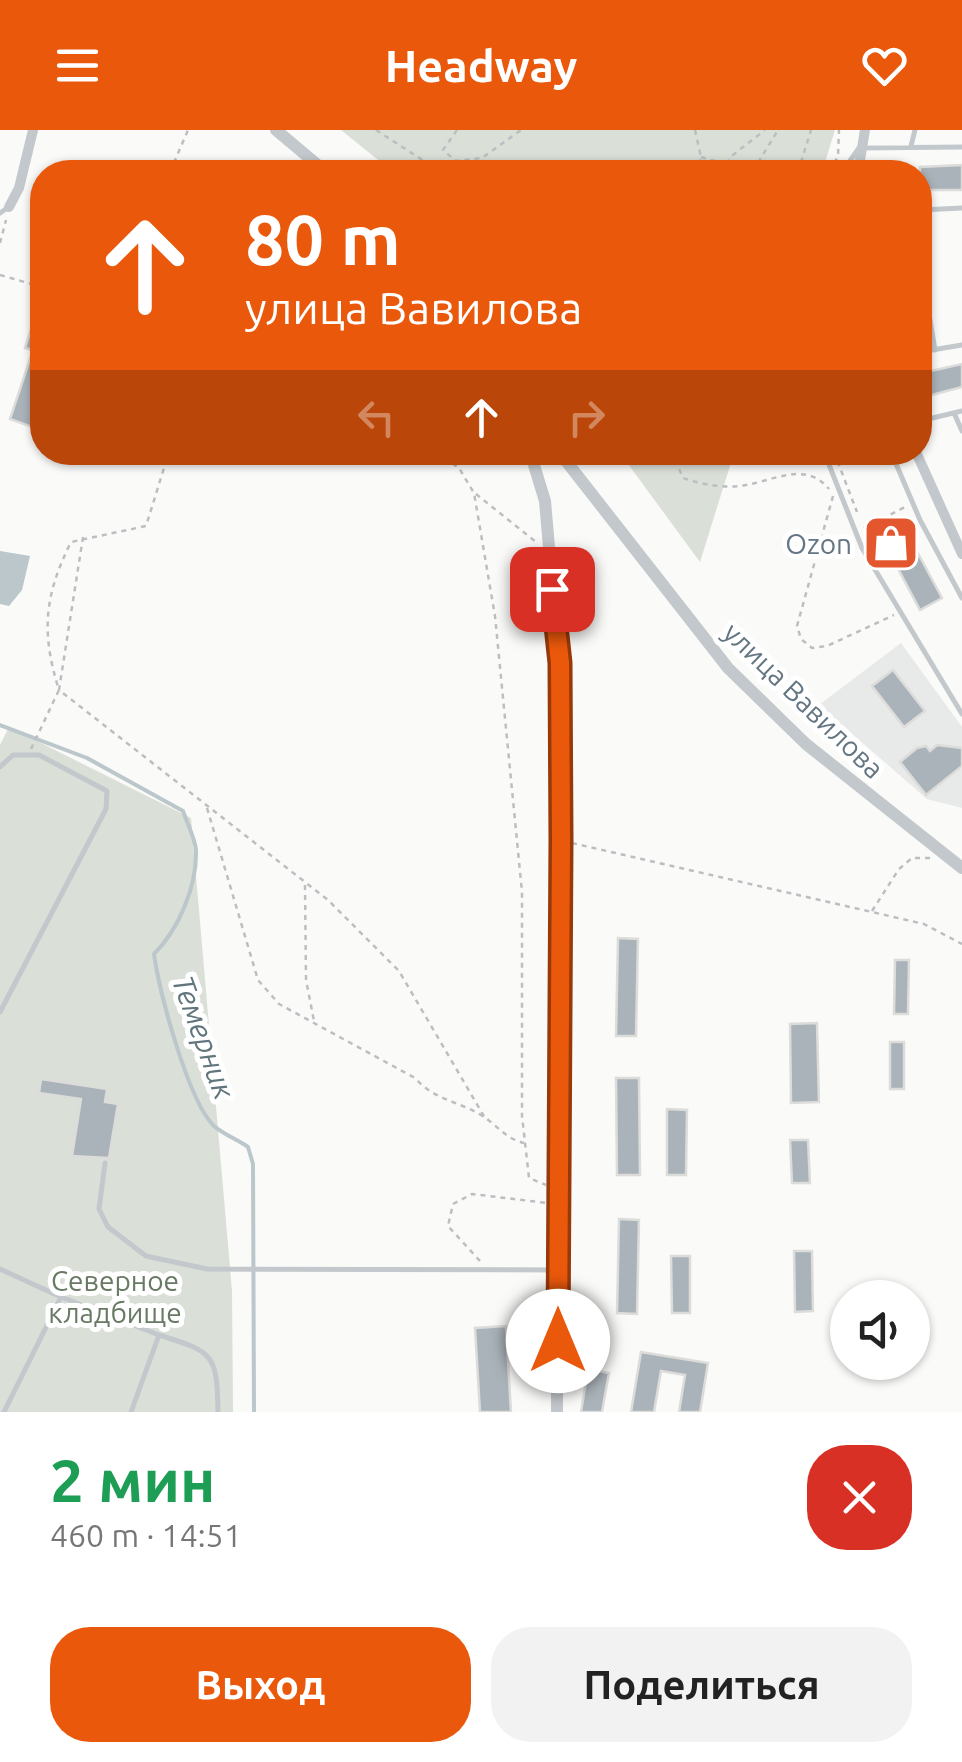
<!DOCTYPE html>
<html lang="ru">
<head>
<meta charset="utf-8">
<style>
	body { margin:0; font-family:Ubuntu,sans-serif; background:#f2f2f2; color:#222; height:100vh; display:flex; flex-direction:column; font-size:38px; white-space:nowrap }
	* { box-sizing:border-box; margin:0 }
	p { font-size:32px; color:#767676 }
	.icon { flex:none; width:55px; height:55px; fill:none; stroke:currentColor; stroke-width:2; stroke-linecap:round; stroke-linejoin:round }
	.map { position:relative; height:1282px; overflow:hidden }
	.sheet { display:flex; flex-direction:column; background:#fff; flex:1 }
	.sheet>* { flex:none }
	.guide { position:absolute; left:30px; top:30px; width:902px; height:305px; border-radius:40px; box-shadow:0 2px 8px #0004; background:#ea580c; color:#fff; overflow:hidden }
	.tools { position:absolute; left:830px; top:1150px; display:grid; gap:20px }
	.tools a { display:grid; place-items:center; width:100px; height:100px; border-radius:50%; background:#fff; box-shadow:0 2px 8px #0004; font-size:50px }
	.pin { position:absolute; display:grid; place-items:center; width:85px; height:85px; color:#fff; margin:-42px; border-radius:20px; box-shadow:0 5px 15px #0006 }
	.me { position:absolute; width:110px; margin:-55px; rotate:0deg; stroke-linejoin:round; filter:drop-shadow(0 0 8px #0008) }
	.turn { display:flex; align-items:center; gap:35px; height:210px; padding:0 50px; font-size:45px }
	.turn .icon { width:130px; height:130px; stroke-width:2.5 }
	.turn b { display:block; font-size:70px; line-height:85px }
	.lanes { display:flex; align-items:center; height:95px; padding:0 50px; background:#0003; justify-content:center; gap:50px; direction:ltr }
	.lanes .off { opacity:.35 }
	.round { display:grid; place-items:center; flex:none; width:105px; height:105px; border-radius:40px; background:#f2f2f2 }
	.headline { display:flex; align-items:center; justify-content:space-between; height:170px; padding:0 50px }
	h1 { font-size:60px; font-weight:700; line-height:75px; color:#1e9e55 }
	.primary-button { display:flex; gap:20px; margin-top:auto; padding:20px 50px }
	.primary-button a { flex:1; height:115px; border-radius:40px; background:#ea580c; color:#fff; font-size:40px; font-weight:700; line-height:115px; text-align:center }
	.primary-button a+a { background:#f2f2f2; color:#222 }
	header { display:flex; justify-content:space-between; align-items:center; height:130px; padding:0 50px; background:#ea580c; color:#fff; font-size:45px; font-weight:700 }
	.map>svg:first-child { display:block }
	.built { fill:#e8e9e9 }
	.green { fill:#dadfd7 }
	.water { fill:#bbc7cb }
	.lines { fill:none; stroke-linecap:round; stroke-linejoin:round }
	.stream { stroke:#bbc7cb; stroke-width:4 }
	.building { fill:#aab3b9; stroke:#dcdcda; stroke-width:2.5 }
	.path { stroke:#bbbfc2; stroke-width:2.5; stroke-dasharray:5 5; stroke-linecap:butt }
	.service { stroke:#c3c8cc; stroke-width:5 }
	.minor { stroke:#c3c8cc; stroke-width:10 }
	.tertiary { stroke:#c3c8cc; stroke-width:12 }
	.route-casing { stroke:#983908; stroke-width:25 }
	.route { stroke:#ea580c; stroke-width:18 }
	.labels { text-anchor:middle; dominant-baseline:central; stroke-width:10; stroke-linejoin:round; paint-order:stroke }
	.poi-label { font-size:28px; fill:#657683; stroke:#fff; text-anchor:end }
	.street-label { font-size:28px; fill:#657683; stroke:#fff }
	.park-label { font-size:28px; fill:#687a64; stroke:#fff }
	.water-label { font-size:30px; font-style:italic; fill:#60757c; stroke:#fff }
</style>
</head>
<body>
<header><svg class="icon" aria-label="menu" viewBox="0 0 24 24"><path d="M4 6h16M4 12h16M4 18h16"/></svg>Headway<svg class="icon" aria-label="heart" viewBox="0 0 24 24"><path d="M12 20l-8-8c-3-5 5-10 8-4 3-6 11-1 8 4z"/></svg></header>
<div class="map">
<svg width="962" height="1282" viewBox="0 0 962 1282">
	<rect width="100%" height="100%" fill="#fafaf8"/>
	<!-- built -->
	<path class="built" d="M901,513L962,597V678L927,669L819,575Z"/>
	<!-- green -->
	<path class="green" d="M341,0H835L822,42H393Z
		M620,323H734L700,432Z
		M9,597L191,688L232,1161L233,1282H0V615Z"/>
	<!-- water -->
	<path class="water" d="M0,421L30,426L22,460L9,476L0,474Z"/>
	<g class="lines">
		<!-- stream -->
		<path class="stream" d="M0,595L87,628L183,681C187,693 195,708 196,720C197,756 179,799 154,824C159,861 188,971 214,996C223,1004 238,1010 248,1017L253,1034L254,1282"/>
	</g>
	<!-- building -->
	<path class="building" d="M962,35V60H920V37Z
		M34,190L42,193V265L32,297L10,289L33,220L25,218Z
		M962,234V257L920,268L922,243Z
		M899,388L942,468L920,480L877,399Z
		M893,540L925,581L904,597L872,556Z
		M937,615L962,618V636L926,665L900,632L917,618L926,616L930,621Z
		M618,808L638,809L636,906H616Z
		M895,830H909L908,884H894Z
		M817,893L819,972L791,973L790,894Z
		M890,912H904V959H890Z
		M616,948H639L640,1045H617Z
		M41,949L107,959L105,972L118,974L109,1028L72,1026L81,969L39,963Z
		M667,979L687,980L686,1045H667Z
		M790,1010H808L810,1053H792Z
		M619,1089L639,1090L637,1184L617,1183Z
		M794,1121H812L813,1181L795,1182Z
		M671,1126H690V1183H672Z
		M506,1196L511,1282H480L475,1198Z
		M641,1222L708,1233L700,1282H679L685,1245L661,1241L654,1282H631Z
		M588,1239L609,1243L602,1282H581Z"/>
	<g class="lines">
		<!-- path -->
		<path class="path" d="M376,0L441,42
			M457,0L443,20L456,31L482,28L521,0
			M695,0L701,27L698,42
			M701,27L751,42
			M753,41L778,0
			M170,42L188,0
			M721,42L733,25L765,0
			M798,42L811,0
			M830,42L838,26L839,0
			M0,113L6,90
			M0,145L42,157
			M436,322L459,338L474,363L495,486L522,762V986L529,1048L546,1055
			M685,322L677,334L683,348C701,354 720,358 739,356C771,353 804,329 829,359
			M834,322L857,382
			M476,364L536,412
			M833,366L797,496L801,509L812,518L827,516L894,485
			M864,398L905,377
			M83,407L59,560L328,770L399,841L485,988
			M31,619L59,560C41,503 44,466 71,412L146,396L169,322
			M207,678L258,850L279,874L415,948C435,971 460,971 484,987C500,998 505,1008 524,1013
			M572,713L924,794L962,814
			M305,755L306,850L314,891
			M872,781L899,739L912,728H932
			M480,1131L448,1096L453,1074L472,1064L547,1073"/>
		<!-- service -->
		<path class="service" d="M911,16L915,0
			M842,42L859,18L962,17
			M920,80L962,78
			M0,83L9,77
			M920,131L935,220
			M920,222L962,215
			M954,283L962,301
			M920,291L962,281
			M824,322L862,418L962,584
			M891,322L920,390L962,468
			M0,637L13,625H39L107,661L106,679L0,882
			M105,1033L99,1079L108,1097L146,1126L207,1139L555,1140
			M0,1139L61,1167L4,1282
			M61,1167L159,1205L131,1282
			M159,1205C214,1222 217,1224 218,1282"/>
		<!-- minor -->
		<path class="minor" d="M858,42L865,0
			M9,77L19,58L33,0
			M916,322L962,424"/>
		<!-- tertiary -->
		<path class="tertiary" d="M276,0L326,42
			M530,322L545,371L559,533L557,1282
			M559,322L728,538L806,614L962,738"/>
	</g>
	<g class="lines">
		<!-- route casing -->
		<g class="route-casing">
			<path id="route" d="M552,459L560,533L561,710L558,1211"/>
		</g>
		<!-- route -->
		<use href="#route" class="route"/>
	</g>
	<!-- icons -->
	<defs>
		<g id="shop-square" transform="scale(2.875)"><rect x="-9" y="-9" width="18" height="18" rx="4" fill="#e4572e" stroke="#fff"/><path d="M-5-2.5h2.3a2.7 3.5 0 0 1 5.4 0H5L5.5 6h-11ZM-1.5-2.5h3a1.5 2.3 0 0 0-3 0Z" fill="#fff"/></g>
	</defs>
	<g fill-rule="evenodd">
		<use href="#shop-square" x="891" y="413"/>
	</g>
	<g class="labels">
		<!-- poi labels -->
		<g class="poi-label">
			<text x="852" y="413">Ozon</text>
		</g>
		<!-- street labels -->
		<g class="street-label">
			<text transform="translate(804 570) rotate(44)">улица Вавилова</text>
		</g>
		<!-- park labels -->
		<g class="park-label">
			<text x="115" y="1150">Северное<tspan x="115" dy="32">кладбище</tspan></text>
		</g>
		<!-- water labels -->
		<g class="water-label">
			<text transform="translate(204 907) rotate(70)">Темерник</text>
		</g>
	</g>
</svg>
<div class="tools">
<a><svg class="icon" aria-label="sound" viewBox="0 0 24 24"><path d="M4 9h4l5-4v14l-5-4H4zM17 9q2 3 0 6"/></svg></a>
</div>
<div class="pin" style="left:552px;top:459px;background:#d93025"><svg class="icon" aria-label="arrive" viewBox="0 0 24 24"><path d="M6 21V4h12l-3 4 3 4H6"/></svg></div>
<svg class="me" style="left:558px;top:1211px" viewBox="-20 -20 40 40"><circle r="19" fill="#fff"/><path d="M0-13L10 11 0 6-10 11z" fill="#ea580c"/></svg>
<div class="guide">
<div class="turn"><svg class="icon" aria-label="ahead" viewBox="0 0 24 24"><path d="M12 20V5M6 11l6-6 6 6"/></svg><div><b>80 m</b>улица Вавилова</div></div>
<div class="lanes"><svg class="icon off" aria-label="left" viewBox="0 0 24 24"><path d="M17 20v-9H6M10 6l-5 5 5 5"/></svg><svg class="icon" aria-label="ahead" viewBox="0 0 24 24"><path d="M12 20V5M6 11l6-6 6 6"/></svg><svg class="icon off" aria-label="right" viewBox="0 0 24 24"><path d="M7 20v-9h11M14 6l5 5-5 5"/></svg></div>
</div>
</div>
<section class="sheet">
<div class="headline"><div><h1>2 мин</h1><p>460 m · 14:51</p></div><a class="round" style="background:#d93025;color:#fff"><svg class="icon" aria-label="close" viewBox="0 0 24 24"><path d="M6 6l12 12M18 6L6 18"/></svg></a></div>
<div class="primary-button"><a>Выход</a><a>Поделиться</a></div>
</section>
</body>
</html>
